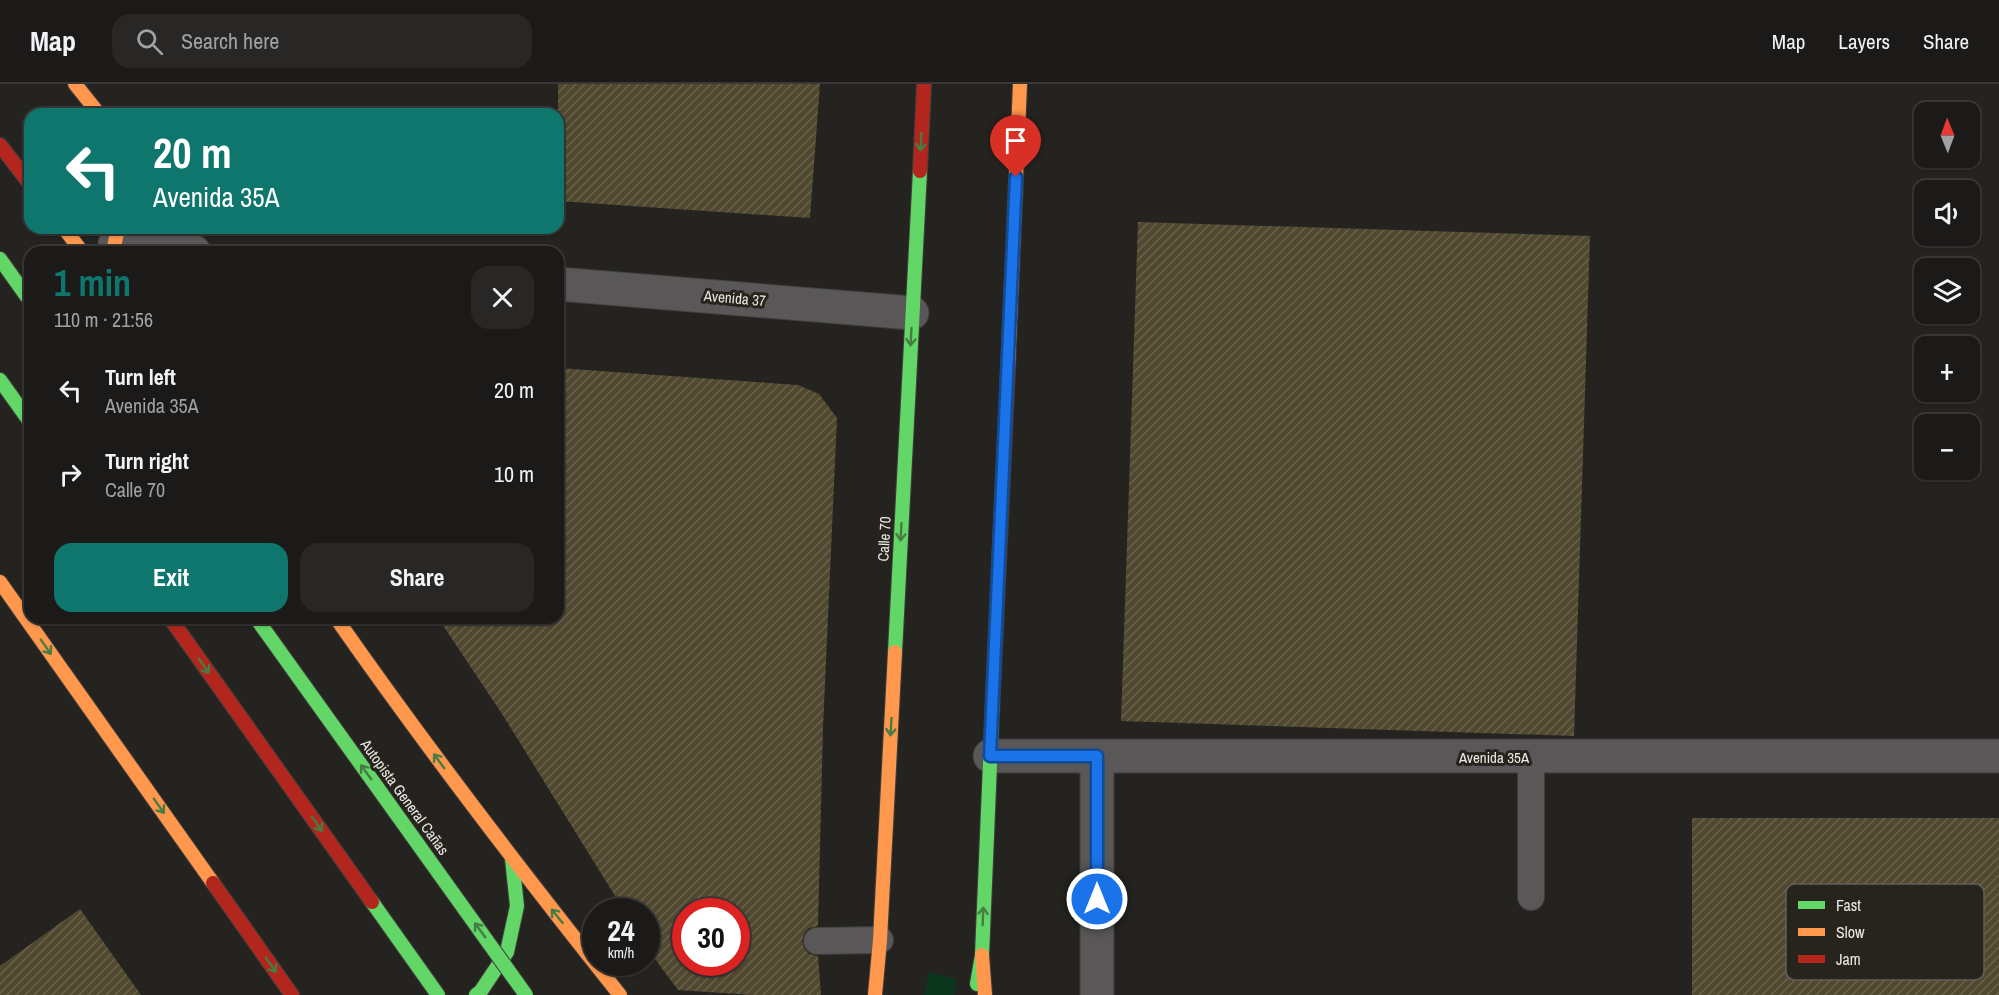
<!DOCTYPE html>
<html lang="en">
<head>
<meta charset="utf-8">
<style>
	body { margin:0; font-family:"Archivo Narrow",sans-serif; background:#292725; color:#f1f3f6; height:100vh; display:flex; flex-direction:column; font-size:22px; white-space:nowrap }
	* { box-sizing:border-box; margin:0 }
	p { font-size:20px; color:#a0a1a2 }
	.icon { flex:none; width:33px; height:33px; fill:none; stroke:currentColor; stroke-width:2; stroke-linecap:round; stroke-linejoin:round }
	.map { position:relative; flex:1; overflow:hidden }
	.sheet { position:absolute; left:24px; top:162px; width:540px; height:378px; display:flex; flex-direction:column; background:#1c1a18; border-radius:18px; box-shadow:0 2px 4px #0004,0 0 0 2px #3a3837 }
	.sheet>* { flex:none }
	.top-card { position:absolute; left:24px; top:24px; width:540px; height:126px; border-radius:18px; box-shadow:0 2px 4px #0004,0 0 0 2px #3a3837; background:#0f766e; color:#fff; overflow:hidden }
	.needle { width:39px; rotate:359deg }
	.tools { position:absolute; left:1914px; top:18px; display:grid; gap:12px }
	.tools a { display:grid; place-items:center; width:66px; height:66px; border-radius:12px; background:#1c1a18; box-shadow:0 2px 4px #0004,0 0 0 2px #3a3837; font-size:30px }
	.speed { position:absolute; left:582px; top:814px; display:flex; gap:12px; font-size:30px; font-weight:700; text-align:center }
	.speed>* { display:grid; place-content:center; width:78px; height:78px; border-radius:50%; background:#1c1a18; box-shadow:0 2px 4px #0004,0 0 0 2px #3a3837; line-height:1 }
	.speed small { font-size:15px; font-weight:400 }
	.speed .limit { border:9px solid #d22; background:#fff; color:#111 }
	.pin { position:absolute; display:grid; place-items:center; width:51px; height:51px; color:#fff; margin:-62px -26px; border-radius:50% 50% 50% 0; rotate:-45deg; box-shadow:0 0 6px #0007 }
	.pin .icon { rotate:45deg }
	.me { position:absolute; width:66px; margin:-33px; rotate:0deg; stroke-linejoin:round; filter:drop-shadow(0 0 4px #0008) }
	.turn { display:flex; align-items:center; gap:21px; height:126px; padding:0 30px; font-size:27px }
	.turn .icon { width:78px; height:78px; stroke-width:2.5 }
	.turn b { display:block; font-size:42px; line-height:51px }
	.round { display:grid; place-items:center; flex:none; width:63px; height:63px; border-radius:18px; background:#292725 }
	.summary { display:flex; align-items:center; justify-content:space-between; height:102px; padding:0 30px }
	h1 { font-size:36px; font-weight:700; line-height:45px; color:#0f766e }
	.button { display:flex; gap:12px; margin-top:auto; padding:12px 30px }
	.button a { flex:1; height:69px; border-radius:18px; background:#0f766e; color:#fff; font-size:24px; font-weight:700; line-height:69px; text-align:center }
	.button a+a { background:#292725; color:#f1f3f6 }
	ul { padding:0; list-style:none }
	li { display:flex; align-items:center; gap:18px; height:84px; padding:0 30px }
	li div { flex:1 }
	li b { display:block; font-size:22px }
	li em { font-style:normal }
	header { display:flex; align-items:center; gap:36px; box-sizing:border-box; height:84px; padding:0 30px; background:#1c1a18; border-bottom:2px solid #3a3837 }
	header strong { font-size:28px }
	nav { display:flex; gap:33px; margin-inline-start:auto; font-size:21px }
	.search { width:420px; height:54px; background:#292725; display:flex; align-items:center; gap:15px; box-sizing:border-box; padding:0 21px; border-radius:18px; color:#a0a1a2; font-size:22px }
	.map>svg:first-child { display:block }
	.grass { fill:#0c351d }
	.building { fill:url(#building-hatch); fill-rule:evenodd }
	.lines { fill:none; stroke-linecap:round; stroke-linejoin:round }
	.lane-casing { stroke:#403f3c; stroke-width:28 }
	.street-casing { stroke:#403f3c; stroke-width:35 }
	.fast-casing { stroke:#403f3c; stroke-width:16 }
	.slow-casing { stroke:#403f3c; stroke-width:16 }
	.jam-casing { stroke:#403f3c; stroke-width:16 }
	.lane { stroke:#595757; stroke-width:26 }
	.street { stroke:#595757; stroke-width:33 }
	.fast { stroke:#63d668; stroke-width:14 }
	.slow { stroke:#ff974d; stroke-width:14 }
	.jam { stroke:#b3261e; stroke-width:14 }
	.fast-bridge-casing { stroke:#403f3c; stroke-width:16; stroke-linecap:butt }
	.fast-bridge { stroke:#63d668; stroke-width:14 }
	.oneway { stroke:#457d43 }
	.route-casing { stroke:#114b97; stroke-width:15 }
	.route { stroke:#1a73e8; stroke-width:10 }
	.labels { text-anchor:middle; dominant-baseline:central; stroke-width:6; stroke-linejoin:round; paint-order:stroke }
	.street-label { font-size:15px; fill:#e9e8e4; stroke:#27241e }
	.key { fill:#27241e; stroke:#615f59; stroke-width:1.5 }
	.key-label { font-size:16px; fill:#e9e8e4 }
</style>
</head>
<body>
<header>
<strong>Map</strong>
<div class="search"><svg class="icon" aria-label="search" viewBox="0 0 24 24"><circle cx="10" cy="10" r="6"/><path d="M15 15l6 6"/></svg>Search here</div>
<nav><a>Map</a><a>Layers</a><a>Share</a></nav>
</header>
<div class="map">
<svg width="1999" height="911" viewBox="0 0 1999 911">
	<defs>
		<pattern id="building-hatch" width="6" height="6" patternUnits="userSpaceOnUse" patternTransform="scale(1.5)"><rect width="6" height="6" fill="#50482f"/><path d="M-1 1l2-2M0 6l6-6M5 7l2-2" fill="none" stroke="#69624d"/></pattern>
	</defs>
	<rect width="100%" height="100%" fill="#252320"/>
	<!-- grass -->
	<path class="grass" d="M929,888L957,895L954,911H924Z"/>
	<!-- building -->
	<path class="building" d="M558,0H820L810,134L558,117Z
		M1138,138L1590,152L1574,652L1121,637Z
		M558,284L798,301L819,310L837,334L823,643L818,842L809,844L804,850L802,857L804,864L809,870L818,872L821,911H752L678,906L646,863V828H625L504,633L438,534H558ZM686,828H736V879H686Z
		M1692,734H1999V911H1692Z
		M80,825L141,911H0V882Z"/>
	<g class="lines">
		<!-- lane casing -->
		<g class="lane-casing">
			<path id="lane" d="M1531,673V813
				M817,857L880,856"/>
		</g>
		<!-- street casing -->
		<g class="street-casing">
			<path id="street" d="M115,160L194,168
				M558,200L912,229
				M990,672H1999
				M1097,911V672"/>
		</g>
		<!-- fast casing -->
		<g class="fast-casing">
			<path id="fast" d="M0,175L30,217
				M0,296L30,338
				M895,568L920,87
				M372,818L438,911
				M977,900L982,871L993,608
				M476,911L481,907L507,868L517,822L512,775"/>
		</g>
		<!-- slow casing -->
		<g class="slow-casing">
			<path id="slow" d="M75,0L99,30
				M64,144L82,168
				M113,168L118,144
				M1008,284L1020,0
				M0,498L213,799
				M336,534C426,663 522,788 620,911
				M982,871L985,911
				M875,911L880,856L895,568"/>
		</g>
		<!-- jam casing -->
		<g class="jam-casing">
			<path id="jam" d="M0,61L30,100
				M920,87L924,0
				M170,534L372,818
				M993,608L1008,284
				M213,799L292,911"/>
		</g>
		<!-- lane -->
		<use href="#lane" class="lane"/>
		<!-- street -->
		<use href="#street" class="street"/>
		<!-- fast -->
		<use href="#fast" class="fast"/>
		<!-- slow -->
		<use href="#slow" class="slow"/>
		<!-- jam -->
		<use href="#jam" class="jam"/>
		<!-- fast-bridge casing -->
		<g class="fast-bridge-casing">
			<path id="fast-bridge" d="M256,534L526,911"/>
		</g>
		<!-- fast-bridge -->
		<use href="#fast-bridge" class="fast-bridge"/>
	</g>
	<!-- one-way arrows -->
	<defs><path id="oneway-shaft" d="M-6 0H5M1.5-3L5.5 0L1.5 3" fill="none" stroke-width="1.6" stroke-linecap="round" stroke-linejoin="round" transform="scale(1.5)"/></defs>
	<g class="oneway">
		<use href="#oneway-shaft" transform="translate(921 58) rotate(93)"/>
		<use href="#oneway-shaft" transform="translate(911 253) rotate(93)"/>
		<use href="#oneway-shaft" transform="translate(901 448) rotate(93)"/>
		<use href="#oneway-shaft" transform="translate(46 563) rotate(55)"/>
		<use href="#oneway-shaft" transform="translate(204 582) rotate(55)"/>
		<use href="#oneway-shaft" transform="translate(891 643) rotate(93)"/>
		<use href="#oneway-shaft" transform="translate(439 677) rotate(-126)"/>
		<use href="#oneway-shaft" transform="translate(366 688) rotate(-126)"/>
		<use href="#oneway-shaft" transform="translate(159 722) rotate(55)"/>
		<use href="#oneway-shaft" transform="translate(317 740) rotate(55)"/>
		<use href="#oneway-shaft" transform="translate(557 832) rotate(-129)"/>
		<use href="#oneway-shaft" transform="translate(983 832) rotate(-88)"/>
		<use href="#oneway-shaft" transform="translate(480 846) rotate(-126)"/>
		<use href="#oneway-shaft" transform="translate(271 881) rotate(55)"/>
	</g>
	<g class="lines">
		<!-- route casing -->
		<g class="route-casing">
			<path id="route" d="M1016,93L990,672H1097V815"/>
		</g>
		<!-- route -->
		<use href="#route" class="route"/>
	</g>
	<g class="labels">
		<!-- street labels -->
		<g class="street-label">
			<text transform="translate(735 214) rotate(5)">Avenida 37</text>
			<text transform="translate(884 455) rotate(-87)">Calle 70</text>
			<text x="1494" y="673">Avenida 35A</text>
			<text transform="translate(405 713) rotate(54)">Autopista General Cañas</text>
		</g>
	</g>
	<!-- legend -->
	<rect x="1786" y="800" width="198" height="96" rx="9" class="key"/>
	<rect x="1798" y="817" width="27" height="8" fill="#63d668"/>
	<rect x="1798" y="844" width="27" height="8" fill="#ff974d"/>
	<rect x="1798" y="871" width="27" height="8" fill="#b3261e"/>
	<g class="key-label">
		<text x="1836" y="827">Fast</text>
		<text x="1836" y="854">Slow</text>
		<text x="1836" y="881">Jam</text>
	</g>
</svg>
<div class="tools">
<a><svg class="needle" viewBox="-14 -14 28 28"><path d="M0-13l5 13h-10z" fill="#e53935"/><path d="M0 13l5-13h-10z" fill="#a0a1a2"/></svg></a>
<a><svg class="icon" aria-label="sound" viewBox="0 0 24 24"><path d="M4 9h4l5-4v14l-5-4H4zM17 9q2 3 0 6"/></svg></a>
<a><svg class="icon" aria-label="layers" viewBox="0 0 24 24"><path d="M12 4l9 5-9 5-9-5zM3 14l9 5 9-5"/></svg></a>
<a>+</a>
<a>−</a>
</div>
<div class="speed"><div>24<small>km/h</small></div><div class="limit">30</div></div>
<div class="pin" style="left:1016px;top:93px;background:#d93025"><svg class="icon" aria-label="arrive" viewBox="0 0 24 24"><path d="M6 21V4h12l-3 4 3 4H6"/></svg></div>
<svg class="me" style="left:1097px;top:815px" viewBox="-20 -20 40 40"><circle r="17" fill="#1a73e8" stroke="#fff" stroke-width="3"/><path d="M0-11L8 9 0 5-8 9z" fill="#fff"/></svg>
<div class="top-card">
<div class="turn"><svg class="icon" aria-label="left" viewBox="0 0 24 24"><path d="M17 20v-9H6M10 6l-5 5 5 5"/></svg><div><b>20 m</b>Avenida 35A</div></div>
</div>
<section class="sheet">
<div class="summary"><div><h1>1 min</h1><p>110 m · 21:56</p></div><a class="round"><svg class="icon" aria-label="close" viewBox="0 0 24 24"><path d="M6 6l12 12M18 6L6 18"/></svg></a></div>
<ul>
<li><svg class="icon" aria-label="left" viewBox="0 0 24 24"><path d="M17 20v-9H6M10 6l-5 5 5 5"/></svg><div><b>Turn left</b><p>Avenida 35A</p></div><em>20 m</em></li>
<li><svg class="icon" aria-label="right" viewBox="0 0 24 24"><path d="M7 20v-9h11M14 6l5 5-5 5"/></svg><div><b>Turn right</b><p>Calle 70</p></div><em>10 m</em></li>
</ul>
<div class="button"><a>Exit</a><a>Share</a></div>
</section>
</div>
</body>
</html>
